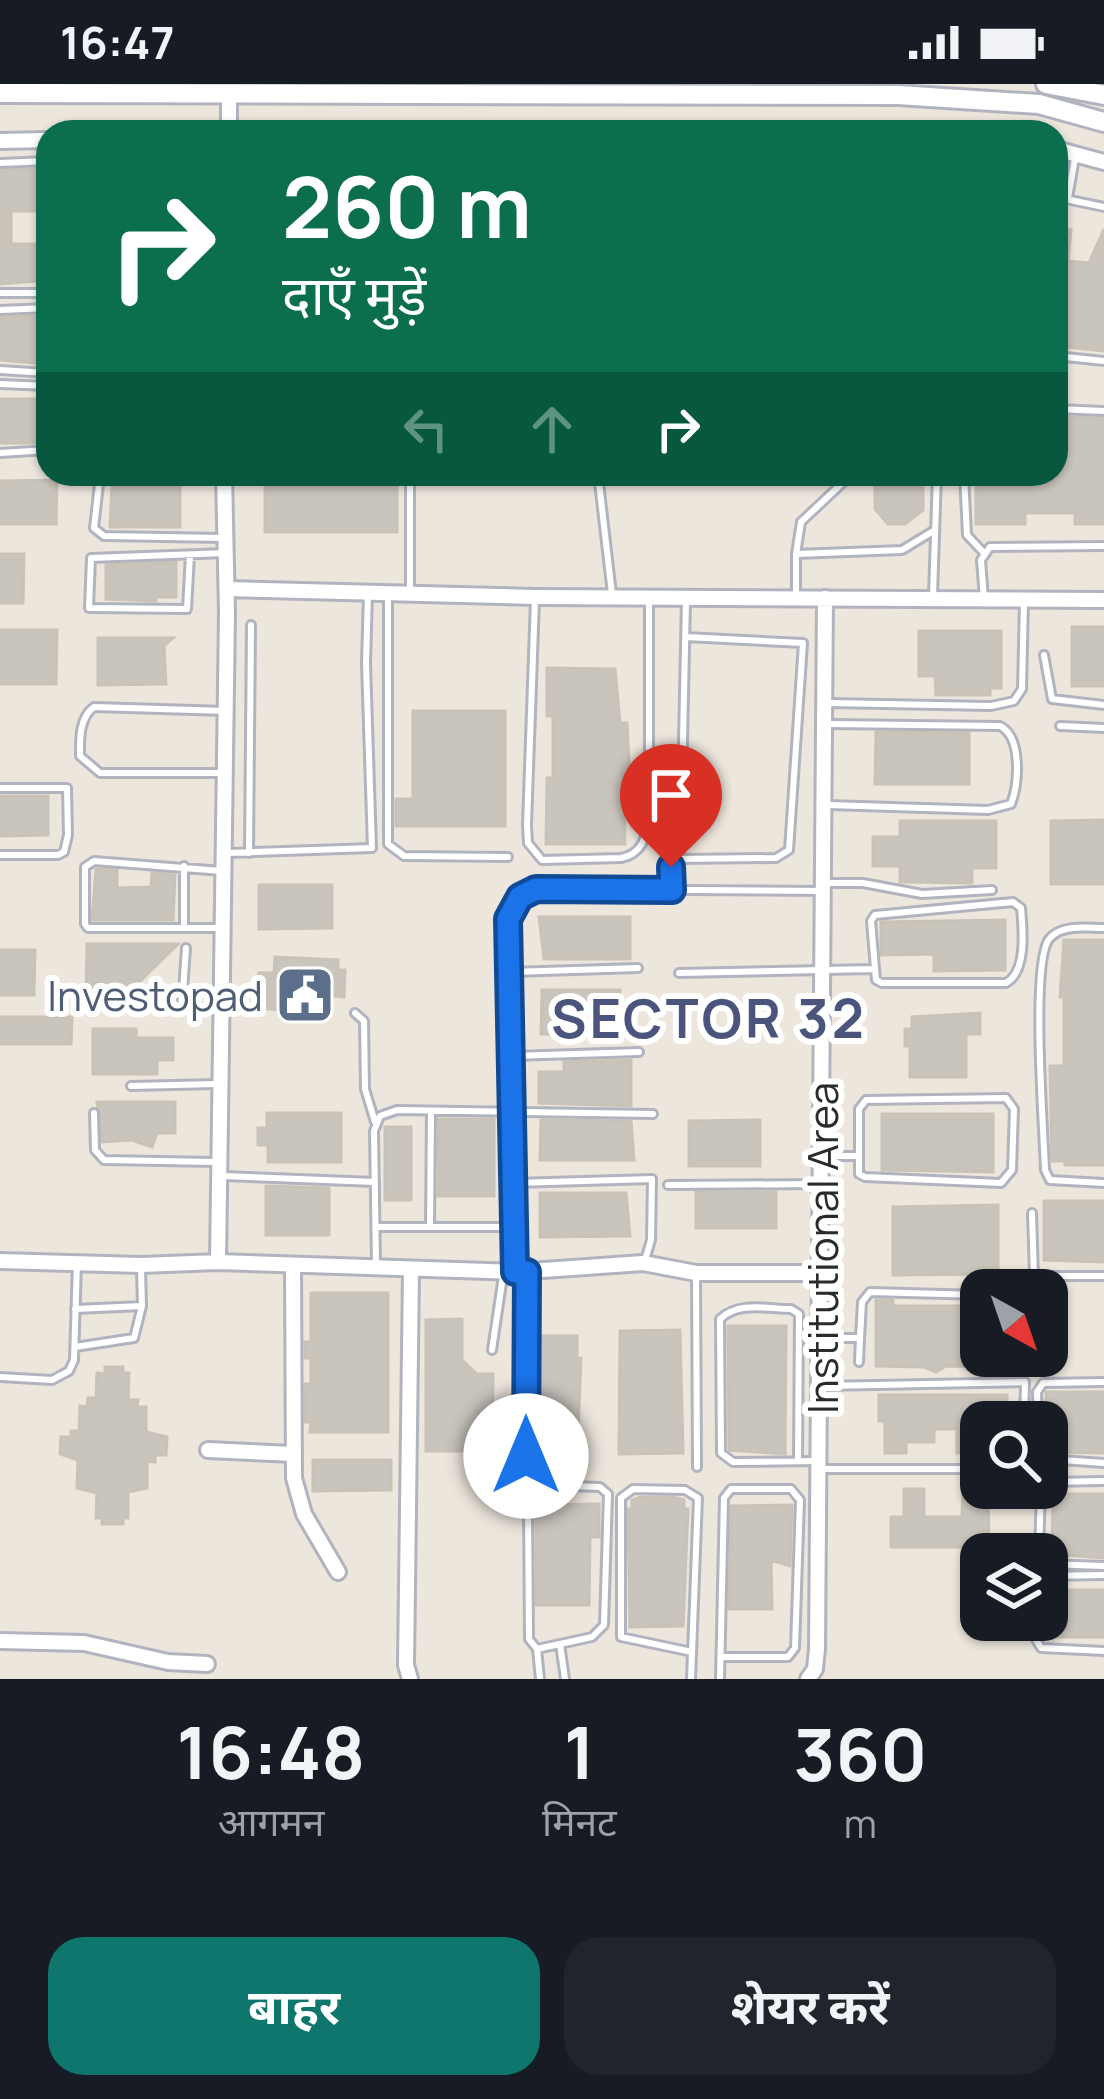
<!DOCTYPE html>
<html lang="hi">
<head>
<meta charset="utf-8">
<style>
	body { margin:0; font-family:Manrope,"Noto Sans Devanagari",sans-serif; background:#20242c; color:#f1f3f6; height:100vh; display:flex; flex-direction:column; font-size:45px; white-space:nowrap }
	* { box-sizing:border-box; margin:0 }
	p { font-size:39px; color:#9ea1a6 }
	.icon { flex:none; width:66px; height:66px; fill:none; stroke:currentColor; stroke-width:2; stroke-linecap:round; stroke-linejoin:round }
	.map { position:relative; height:1595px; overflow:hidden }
	.sheet { display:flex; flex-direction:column; background:#171b24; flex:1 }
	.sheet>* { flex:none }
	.top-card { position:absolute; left:36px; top:36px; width:1032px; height:366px; border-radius:36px; box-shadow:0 3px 9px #0004; background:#0b6e4f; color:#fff; overflow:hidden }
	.needle { width:78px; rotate:140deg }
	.buttons { position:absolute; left:960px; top:1185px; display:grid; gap:24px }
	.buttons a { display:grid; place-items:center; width:108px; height:108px; border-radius:24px; background:#171b24; box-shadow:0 3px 9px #0004; font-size:60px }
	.pin { position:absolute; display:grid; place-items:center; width:102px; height:102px; color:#fff; margin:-123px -51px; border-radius:50% 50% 50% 0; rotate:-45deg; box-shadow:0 0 12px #0007 }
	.pin .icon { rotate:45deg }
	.me { position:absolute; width:132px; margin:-66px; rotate:0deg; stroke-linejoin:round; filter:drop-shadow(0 0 9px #0008) }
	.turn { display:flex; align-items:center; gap:42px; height:252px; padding:0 48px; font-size:54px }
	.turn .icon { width:156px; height:156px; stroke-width:2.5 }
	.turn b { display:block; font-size:84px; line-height:102px }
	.lanes { display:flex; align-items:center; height:114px; padding:0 48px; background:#0003; justify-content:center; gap:60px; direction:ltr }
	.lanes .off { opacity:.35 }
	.eta { display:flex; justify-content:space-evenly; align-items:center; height:204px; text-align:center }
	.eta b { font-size:72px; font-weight:700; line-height:84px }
	.button { display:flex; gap:24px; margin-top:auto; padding:24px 48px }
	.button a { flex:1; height:138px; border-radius:36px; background:#0f766e; color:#fff; font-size:48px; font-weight:700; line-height:138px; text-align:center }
	.button a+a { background:#20242c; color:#f1f3f6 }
	.status { display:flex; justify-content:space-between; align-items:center; height:84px; padding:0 60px; background:#171b24; direction:ltr }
	.status svg { height:33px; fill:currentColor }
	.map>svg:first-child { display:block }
	.building { fill:#c9c4bc; stroke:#c9c2b7; stroke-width:3 }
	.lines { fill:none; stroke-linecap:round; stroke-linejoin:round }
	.service-casing { stroke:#b1b4bf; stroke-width:12 }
	.minor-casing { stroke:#b1b4bf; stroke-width:20 }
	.secondary-casing { stroke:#b1b4bf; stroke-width:24 }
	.service { stroke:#fff; stroke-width:6 }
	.minor { stroke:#fff; stroke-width:14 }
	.secondary { stroke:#fff; stroke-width:18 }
	.route-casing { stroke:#114b97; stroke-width:30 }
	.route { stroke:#1a73e8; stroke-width:21 }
	.labels { text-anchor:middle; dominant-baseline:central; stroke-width:12; stroke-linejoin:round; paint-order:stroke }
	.service-label { font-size:42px; fill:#4e5e75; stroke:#fff; text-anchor:end }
	.street-label { font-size:42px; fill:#2b2b2b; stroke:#fff }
	.district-label { font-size:54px; font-weight:bold; letter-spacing:3px; fill:#4b547c; stroke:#fff }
</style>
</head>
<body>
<div class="status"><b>16:47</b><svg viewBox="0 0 49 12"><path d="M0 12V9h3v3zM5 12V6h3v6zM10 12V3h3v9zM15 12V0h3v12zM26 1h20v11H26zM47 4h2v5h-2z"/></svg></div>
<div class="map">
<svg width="1104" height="1595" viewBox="0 0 1104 1595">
	<rect width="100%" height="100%" fill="#ede6dd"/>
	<!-- building -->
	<path class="building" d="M36,85V127H11V160H36V197L0,200V86Z
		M1056,143L1071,146L1068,177L1089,179L1104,145V267L1056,262Z
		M48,232L47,280L0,276V233Z
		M0,315H46V359H0Z
		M1056,333L1104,334V440H1075V429H1025V440H976V390H1056Z
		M265,390H397V448H265Z
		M875,390H923V426L905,440H888L875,425Z
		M57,396L56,440H0V397Z
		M112,400L180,401V443H110Z
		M0,470H24L23,519H0Z
		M176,478V513H155L156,517L106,515V481Z
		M1072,543H1104V602H1072Z
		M0,546H57L56,600H0Z
		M919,547H1001V604H990V611H936L935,592H919Z
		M98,554H173L164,562L166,600L98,601Z
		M547,584L615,585L620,639H627L629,680V689L624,692L625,760H546L547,694H553V632H547Z
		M413,627H505V742H396V715H413Z
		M876,648L969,649V700H875Z
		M0,712H48V751L0,752Z
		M1104,736V800H1051V737Z
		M900,737H996V784H972V799L900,798V782H873V753H900Z
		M96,785L117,786V804L151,803L152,789L175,791L173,836H92Z
		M259,801H332V844L259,845Z
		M539,833H630V875H544Z
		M1005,836V886L934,887V870L881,871V838Z
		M1064,856H1104V1081H1065V1077H1052L1050,982H1064V913H1060Z
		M87,860H178L128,909H86Z
		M0,866H35L34,911H0Z
		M275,873L338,876V886H345L344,913L289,907V913H281V926L258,924L259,889H274Z
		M542,906H620V950H541Z
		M980,929V950H966V993H910V962H905V945H912V933Z
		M0,933H72L71,960H0Z
		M93,945H136V954H173V976H157V990H93Z
		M631,976V1022L539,1019V988H564V978Z
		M97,1018H175V1049H157L152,1063L132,1056L102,1058Z
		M267,1029H341V1078H268V1061H258V1044H267Z
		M882,1030H993V1088L882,1086Z
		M438,1035H494V1112H438Z
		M541,1036L631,1037L634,1076H540Z
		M760,1036V1082H689V1037Z
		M385,1043H411V1116H385Z
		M266,1102L329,1104V1151H266Z
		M696,1108H776V1144H696Z
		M540,1109H626L630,1152L540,1153Z
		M1044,1117H1104V1178L1044,1176Z
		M998,1121V1190L893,1191V1123Z
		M311,1209H388V1348H310L311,1338H305V1300H311V1274H305V1258H311Z
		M876,1216H893V1222H970V1231H981V1272H1002V1283L946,1282L936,1288L924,1283L876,1282Z
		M462,1235V1276L477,1290H493L492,1367H426V1236Z
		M728,1242H786L785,1370L729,1366Z
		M680,1246L683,1369L619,1370L620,1247Z
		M534,1252H577V1274H581L577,1374H533Z
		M105,1283H123V1289H129L128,1316H138L137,1323H146V1348L167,1353L166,1371H155V1378L147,1377V1404L128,1408V1434H123V1440H102V1434H96L97,1409L77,1404L78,1376L60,1370L61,1353H71V1347H79L80,1322L87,1323L88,1314H96L97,1289L105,1290Z
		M1046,1308H1104V1369L1047,1368Z
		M879,1311H1007V1338H981L978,1369H957V1345H934V1358H906V1369H885V1337H879Z
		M313,1376H391V1406L313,1407Z
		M904,1405H924V1433H962L963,1406H988L989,1463H891V1433H904Z
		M1053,1410H1104V1474L1052,1470Z
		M641,1413H673L684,1416V1425H688L683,1542L630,1543L628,1425H632V1416Z
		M599,1420V1453H590L589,1521H536V1421Z
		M792,1421L790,1482L771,1476L772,1525H729L731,1422Z
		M1047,1506H1104V1553H1045Z"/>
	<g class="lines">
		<!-- service casing -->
		<g class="service-casing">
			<path id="service" d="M0,79L48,77
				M1056,113L1104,123
				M1068,114L1075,74
				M0,209H40L48,204
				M0,226L48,224
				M1056,272L1104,277
				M0,286L48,289
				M0,300L48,302
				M1056,325L1104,327
				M0,369L48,366
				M410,390V506
				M598,390L612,510
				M964,390L967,451L983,468
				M223,394L109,392L99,400L94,444L104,452L224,454
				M796,470L801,438L852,390
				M190,471L187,525L89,524L91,474L226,469
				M796,510V470L902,466L935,446
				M933,512L937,390
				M388,513V760L404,772L508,773
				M535,515L527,741L528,759L542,776L621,774C642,770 646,754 649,734V517
				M984,515L981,476L990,463L1104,462
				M1044,571L1052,615L1104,621
				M828,619L991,622L1014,617L1022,605L1024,517
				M828,640L1000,642C1022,653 1019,699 1011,720L988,726L828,721
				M1060,642L1104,644
				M221,689H100L80,672C80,655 79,634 94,623L226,627
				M0,704H67L68,751L64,768L58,771H0
				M681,753L686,516
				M227,769L372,764L366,579L368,509
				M249,769L251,541
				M184,782V842
				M827,799H863L922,810L992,806
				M672,806L671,783L677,775L776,774L789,766L803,559L686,553
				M1013,818L1021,824C1023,846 1027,888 1006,899H882L876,896L871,837L875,831Z
				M219,844H88L85,840V783L94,777L222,787
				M1104,844C1087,844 1063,840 1050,854C1030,874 1044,1050 1045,1086L1050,1096L1104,1099
				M186,864L182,921L218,927
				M511,888L638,884
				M679,889L874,885
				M355,929L364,937L365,1005L375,1038
				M512,972L639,968
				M131,1002L217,1000
				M1006,1014L1014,1025L1012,1086L1001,1099L865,1093L859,1090V1025L866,1016Z
				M94,1029L95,1066L104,1076L215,1078
				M822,1072H858
				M222,1092L375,1098
				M514,1099L652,1095L651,1156L645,1176
				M668,1101L820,1100
				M1032,1129L1034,1192H1104
				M376,1143H514
				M430,1143L431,1027
				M376,1181L374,1047L380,1032L397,1026L653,1030
				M515,1185L508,835L520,813L536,805L820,807
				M696,1189L697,1383
				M75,1225L142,1222
				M821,1254H860L862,1218L870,1208L981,1211
				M75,1263L134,1254L142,1222L141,1185
				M492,1266L503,1192
				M859,1278L860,1254
				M0,1293L52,1296L69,1287L74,1276L77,1178
				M823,1302L1025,1298L1024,1338
				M1038,1338L1037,1308L1043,1299L1104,1298
				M526,1372L527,1190
				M1047,1375L1104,1379
				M798,1377L799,1230L791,1225C767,1225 739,1217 720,1235L721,1369L733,1378L817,1377
				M820,1385H981
				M1047,1398L1104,1397
				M544,1401L600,1403L608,1410L604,1541L592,1553L537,1565L529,1555L528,1418Z
				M1039,1470L1041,1404
				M1047,1480L1104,1482
				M1047,1492L1104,1491
				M1035,1536V1554L1041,1564L1104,1567
				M560,1560L565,1595
				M537,1565L540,1595
				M691,1595L698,1414L685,1406L633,1405L621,1414V1553L692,1568
				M720,1595L724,1414L731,1405H791L800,1416L795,1564L788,1573H721"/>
		</g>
		<!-- minor casing -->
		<g class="minor-casing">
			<path id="minor" d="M229,48V11
				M0,57L48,56
				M1056,65L1104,78
				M227,505L535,513L1104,516
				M0,1177L141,1181L218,1178L515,1188L643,1179L696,1189H822
				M218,1178L227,529L224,390
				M293,1182L294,1394L304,1430L338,1488
				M208,1366L294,1370
				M0,1557L84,1559L168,1578L207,1580
				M410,1595L406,1581L411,1187
				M808,1595L815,1585L817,1565L825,514"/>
		</g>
		<!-- secondary casing -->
		<g class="secondary-casing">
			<path id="secondary" d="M1046,0L1104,11
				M0,9L898,11L1039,20L1104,38"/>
		</g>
		<!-- service -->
		<use href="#service" class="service"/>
		<!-- minor -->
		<use href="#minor" class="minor"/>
		<!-- secondary -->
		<use href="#secondary" class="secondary"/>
	</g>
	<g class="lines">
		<!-- route casing -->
		<g class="route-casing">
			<path id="route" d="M526,1372L527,1188H515L508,835L520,813L536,805L672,806L671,783"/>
		</g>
		<!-- route -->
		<use href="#route" class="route"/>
	</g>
	<!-- icons -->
	<defs>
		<g id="civic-square" transform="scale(3)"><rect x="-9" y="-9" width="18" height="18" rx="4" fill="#5c6f8a" stroke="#fff"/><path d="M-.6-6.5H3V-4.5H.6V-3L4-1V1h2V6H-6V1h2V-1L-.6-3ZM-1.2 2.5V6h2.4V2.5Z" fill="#fff"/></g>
	</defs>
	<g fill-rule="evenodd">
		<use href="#civic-square" x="305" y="911"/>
	</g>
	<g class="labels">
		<!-- service labels -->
		<g class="service-label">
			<text x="263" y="911">Investopad</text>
		</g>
		<!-- street labels -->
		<g class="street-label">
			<text transform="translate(822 1164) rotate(-90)">Institutional Area</text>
		</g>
		<!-- district labels -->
		<g class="district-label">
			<text x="709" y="933">SECTOR 32</text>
		</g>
	</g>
</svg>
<div class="buttons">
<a><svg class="needle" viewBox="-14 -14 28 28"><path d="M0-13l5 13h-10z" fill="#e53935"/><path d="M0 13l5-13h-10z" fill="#9ea1a6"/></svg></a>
<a><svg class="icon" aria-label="search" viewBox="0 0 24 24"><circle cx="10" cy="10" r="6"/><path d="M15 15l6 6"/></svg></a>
<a><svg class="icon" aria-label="layers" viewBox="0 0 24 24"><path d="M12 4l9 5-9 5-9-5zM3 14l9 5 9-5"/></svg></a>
</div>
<div class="pin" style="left:671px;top:783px;background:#d93025"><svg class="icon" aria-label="arrive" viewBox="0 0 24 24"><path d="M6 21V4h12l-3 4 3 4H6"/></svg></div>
<svg class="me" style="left:526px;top:1372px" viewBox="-20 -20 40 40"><circle r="19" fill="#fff"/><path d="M0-13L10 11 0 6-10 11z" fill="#1a73e8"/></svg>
<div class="top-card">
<div class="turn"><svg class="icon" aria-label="right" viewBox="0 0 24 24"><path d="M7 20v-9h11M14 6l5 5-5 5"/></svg><div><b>260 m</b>दाएँ मुड़ें</div></div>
<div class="lanes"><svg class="icon off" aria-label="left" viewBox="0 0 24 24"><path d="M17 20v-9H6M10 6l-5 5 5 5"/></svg><svg class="icon off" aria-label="ahead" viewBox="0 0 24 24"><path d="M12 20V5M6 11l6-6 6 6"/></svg><svg class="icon" aria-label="right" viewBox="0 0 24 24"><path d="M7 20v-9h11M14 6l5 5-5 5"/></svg></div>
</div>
</div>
<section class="sheet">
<div class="eta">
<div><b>16:48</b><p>आगमन</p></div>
<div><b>1</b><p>मिनट</p></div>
<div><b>360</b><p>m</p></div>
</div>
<div class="button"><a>बाहर</a><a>शेयर करें</a></div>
</section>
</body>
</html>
